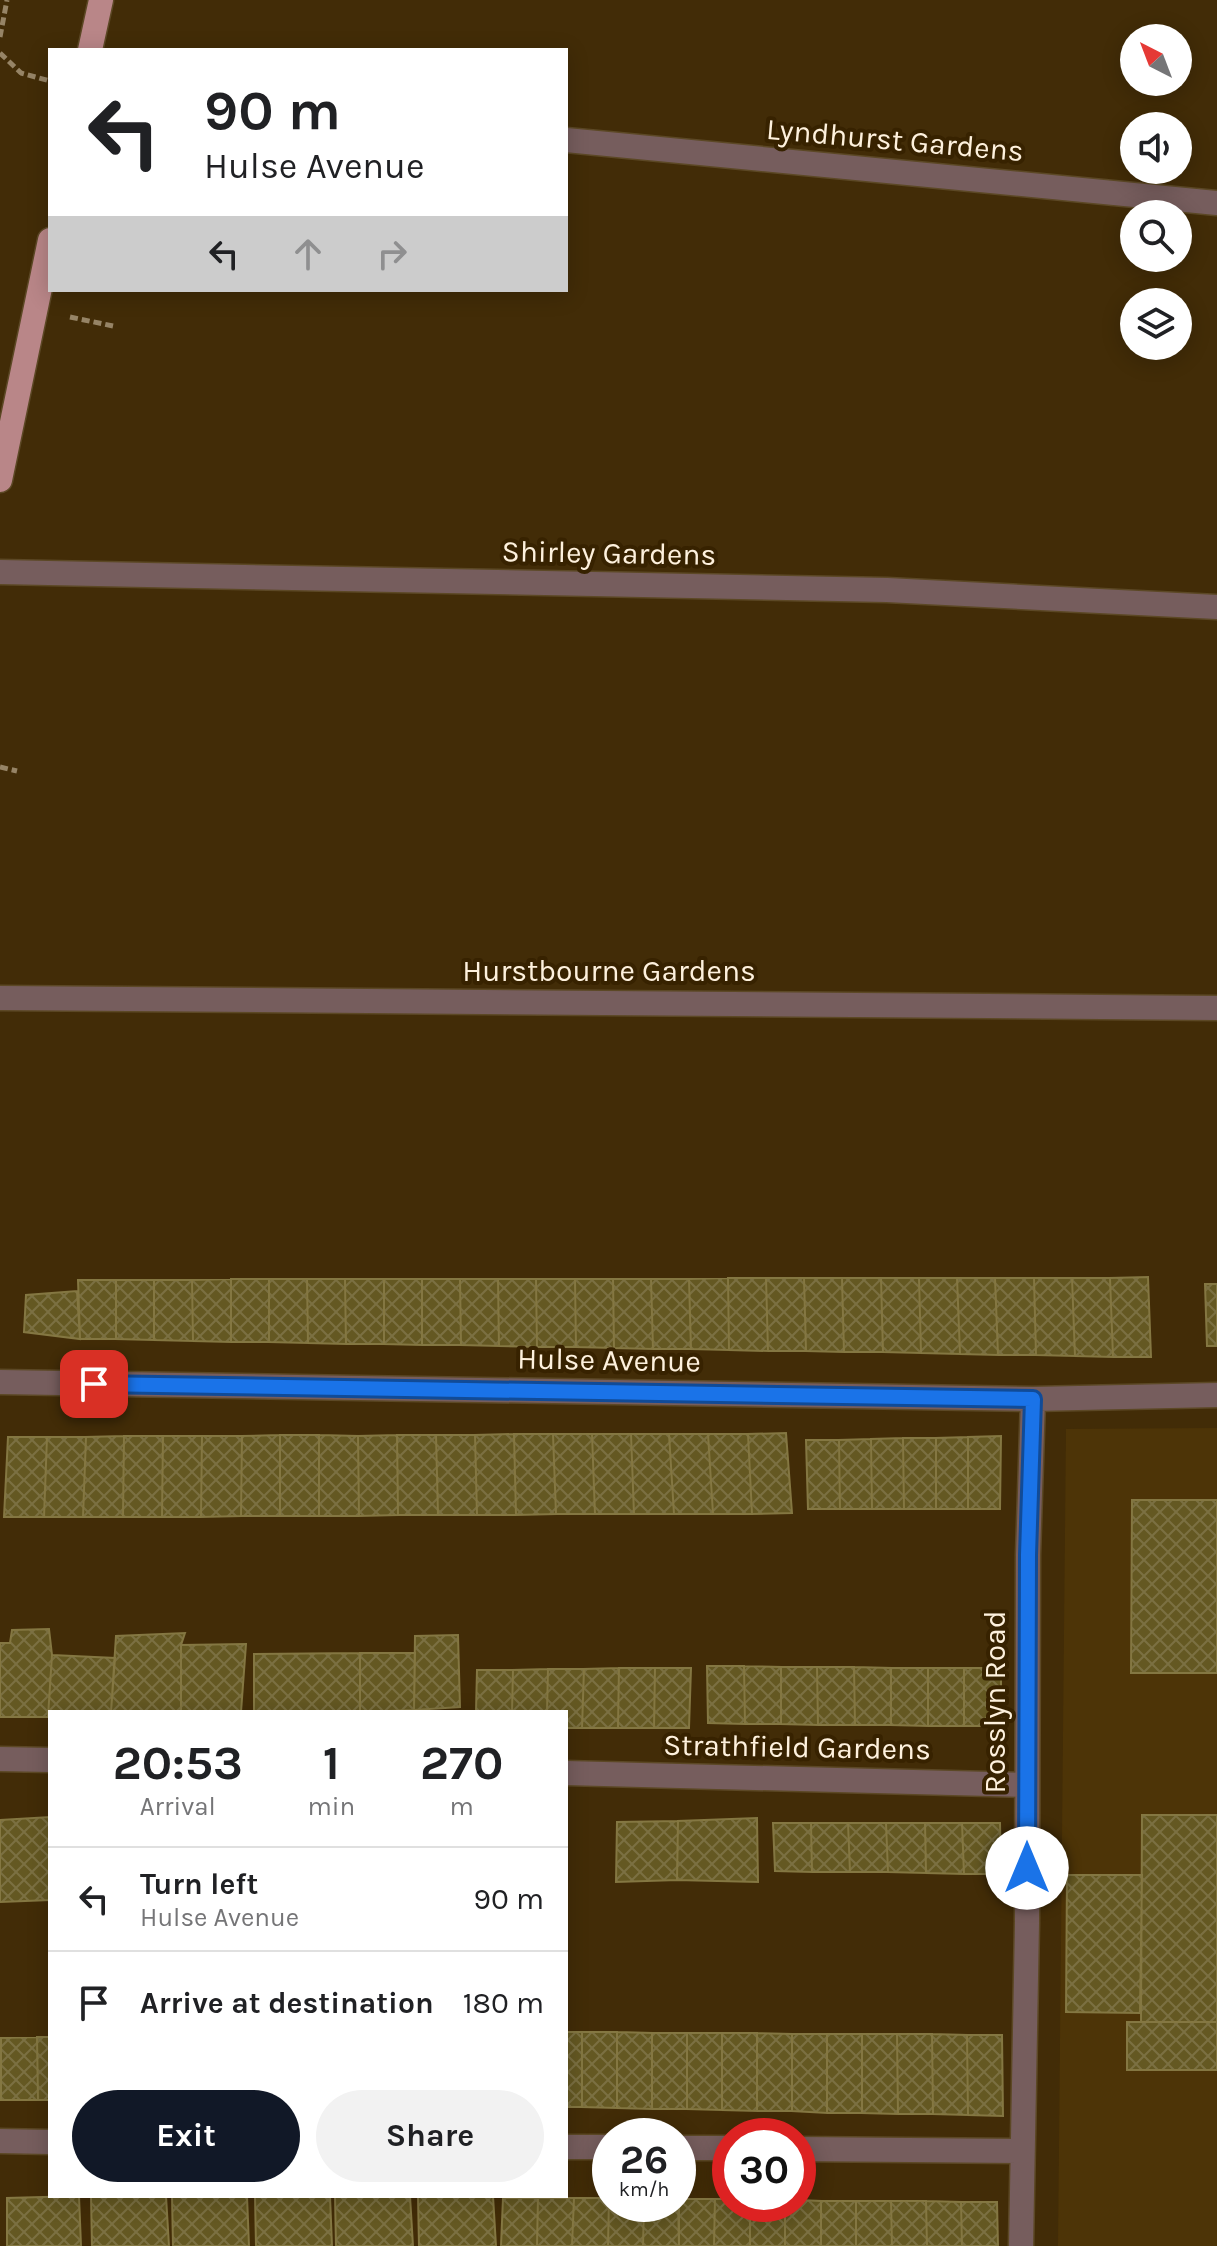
<!DOCTYPE html>
<html lang="en">
<head>
<meta charset="utf-8">
<style>
	body { margin:0; font-family:Karla,sans-serif; background:#f2f2f2; color:#202124; height:100vh; display:flex; flex-direction:column; font-size:30px; white-space:nowrap }
	* { box-sizing:border-box; margin:0 }
	p { font-size:26px; color:#757577 }
	.icon { flex:none; width:44px; height:44px; fill:none; stroke:currentColor; stroke-width:2; stroke-linecap:round; stroke-linejoin:round }
	.map { position:relative; flex:1; overflow:hidden }
	.drawer { position:absolute; left:48px; top:1710px; width:520px; height:488px; display:flex; flex-direction:column; background:#fff; border-radius:0px; box-shadow:0 4px 20px #0003 }
	.drawer>* { flex:none }
	.banner { position:absolute; left:48px; top:48px; width:520px; height:244px; border-radius:0px; box-shadow:0 4px 20px #0003; background:#fff; color:#202124; overflow:hidden }
	.needle { width:52px; rotate:318deg }
	.controls { position:absolute; left:1120px; top:24px; display:grid; gap:16px }
	.controls a { display:grid; place-items:center; width:72px; height:72px; border-radius:50%; background:#fff; box-shadow:0 4px 20px #0003; font-size:40px }
	.speed { position:absolute; left:592px; top:2118px; display:flex; gap:16px; font-size:40px; font-weight:700; text-align:center }
	.speed>* { display:grid; place-content:center; width:104px; height:104px; border-radius:50%; background:#fff; box-shadow:0 4px 20px #0003; line-height:1 }
	.speed small { font-size:20px; font-weight:400 }
	.speed .limit { border:12px solid #d22; background:#fff; color:#111 }
	.pin { position:absolute; display:grid; place-items:center; width:68px; height:68px; color:#fff; margin:-34px; border-radius:16px; box-shadow:0 4px 12px #0006 }
	.me { position:absolute; width:88px; margin:-44px; rotate:0deg; stroke-linejoin:round; filter:drop-shadow(0 0 6px #0008) }
	.turn { display:flex; align-items:center; gap:28px; height:168px; padding:0 24px; font-size:36px }
	.turn .icon { width:104px; height:104px; stroke-width:2.5 }
	.turn b { display:block; font-size:56px; line-height:68px }
	.lanes { display:flex; align-items:center; height:76px; padding:0 24px; background:#0003; justify-content:center; gap:40px; direction:ltr }
	.lanes .off { opacity:.35 }
	.eta { display:flex; justify-content:space-evenly; align-items:center; height:136px; text-align:center }
	.eta b { font-size:48px; font-weight:700; line-height:56px }
	.action { display:flex; gap:16px; margin-top:auto; padding:16px 24px }
	.action a { flex:1; height:92px; border-radius:48px; background:#111827; color:#fff; font-size:32px; font-weight:700; line-height:92px; text-align:center }
	.action a+a { background:#f2f2f2; color:#202124 }
	ul { padding:0; list-style:none }
	li { display:flex; align-items:center; gap:24px; height:104px; padding:0 24px; border-top:2px solid #e0e0e0 }
	li div { flex:1 }
	li b { display:block; font-size:30px }
	li em { font-style:normal }
	.map>svg:first-child { display:block }
	.built { fill:#4d3407 }
	.building { fill:url(#building-cross-hatch); stroke:#847742; stroke-width:2 }
	.lines { fill:none; stroke-linecap:round; stroke-linejoin:round }
	.minor-casing { stroke:#5c4825; stroke-width:27 }
	.major-casing { stroke:#5c4825; stroke-width:27 }
	.path { stroke:#968466; stroke-width:5; stroke-dasharray:8 4; stroke-linecap:butt }
	.minor { stroke:#765d5d; stroke-width:24 }
	.major { stroke:#b98688; stroke-width:24 }
	.route-casing { stroke:#114b97; stroke-width:20 }
	.route { stroke:#1a73e8; stroke-width:14 }
	.labels { text-anchor:middle; dominant-baseline:central; stroke-width:8; stroke-linejoin:round; paint-order:stroke }
	.street-label { font-size:30px; fill:#fef1dd; stroke:#372200 }
</style>
</head>
<body>
<div class="map">
<svg width="1217" height="2246" viewBox="0 0 1217 2246">
	<defs>
		<pattern id="building-cross-hatch" width="8" height="8" patternUnits="userSpaceOnUse" patternTransform="scale(2)"><rect width="8" height="8" fill="#645822"/><path d="M0 0l8 8M0 8l8-8" fill="none" stroke="#7b7042"/></pattern>
	</defs>
	<rect width="100%" height="100%" fill="#422c07"/>
	<!-- built -->
	<path class="built" d="M1217,1428V2246H1058L1066,1429Z"/>
	<!-- building -->
	<path class="building" d="M1148,1277L1151,1357H1113L1110,1278Z
		M728,1278H766L768,1351L729,1350Z
		M728,1278L729,1350L691,1349L689,1279Z
		M766,1278H804L806,1351H768Z
		M804,1278H842L844,1352L806,1351Z
		M842,1278H881L883,1352H844Z
		M881,1278H919L921,1353L883,1352Z
		M919,1278H957L960,1354L921,1353Z
		M957,1278H995L998,1355L960,1354Z
		M995,1278H1034L1036,1355H998Z
		M1034,1278H1072L1075,1356L1036,1355Z
		M1072,1278H1110L1113,1357L1075,1356Z
		M231,1279V1342L193,1341L192,1280Z
		M231,1279H269V1342H231Z
		M269,1279H307L308,1343L269,1342Z
		M307,1279H345L346,1344L308,1343Z
		M345,1279H384V1344H346Z
		M384,1279H422V1345L384,1344Z
		M422,1279H460L461,1345H422Z
		M460,1279H498L499,1346L461,1345Z
		M498,1279H536L537,1347L499,1346Z
		M536,1279H575L576,1347H537Z
		M575,1279H613L614,1348L576,1347Z
		M613,1279H651L653,1349L614,1348Z
		M651,1279H689L691,1349H653Z
		M78,1280H116V1339H80Z
		M116,1280H154V1340L116,1339Z
		M154,1280H192L193,1341L154,1340Z
		M1205,1284H1217V1346H1207Z
		M77,1291L80,1339L24,1332L26,1295Z
		M786,1433L792,1513L752,1514L748,1434Z
		M514,1434L516,1515H477L475,1435Z
		M514,1434H553L556,1514L516,1515Z
		M553,1434H592L595,1514H556Z
		M592,1434H631L634,1514H595Z
		M631,1434H669L674,1514H634Z
		M669,1434H708L713,1514H674Z
		M708,1434H748L752,1514H713Z
		M280,1435H319V1516H280Z
		M280,1435V1516H241L242,1436Z
		M319,1435L358,1436L359,1516H319Z
		M397,1435L398,1515L359,1516L358,1436Z
		M397,1435H436L438,1515H398Z
		M436,1435H475L477,1515H438Z
		M124,1436H163L162,1517H123Z
		M124,1436L123,1517H83L86,1437Z
		M163,1436H202L201,1517H162Z
		M202,1436H242L241,1516L201,1517Z
		M1001,1436L1000,1509H968V1437Z
		M8,1437H47L44,1517H4Z
		M47,1437H86L83,1517H44Z
		M968,1437V1509H936V1438Z
		M903,1438L904,1509H872L871,1439Z
		M903,1438H936V1509H904Z
		M871,1439L872,1509H840L839,1440Z
		M806,1440H839L840,1509H808Z
		M1132,1500H1217V1673H1131Z
		M49,1629L52,1655L48,1717H0V1643H10L12,1630Z
		M185,1633L181,1645V1712H111L116,1636Z
		M458,1635L460,1707L414,1710L415,1636Z
		M246,1644L241,1712H181V1645Z
		M360,1653H415L414,1710L360,1712Z
		M360,1653V1712H254V1654Z
		M52,1655L115,1658L111,1712H50V1717H48Z
		M707,1666H744L745,1724L708,1723Z
		M744,1666L781,1667V1724H745Z
		M781,1667H817L818,1725L781,1724Z
		M817,1667H854L855,1725H818Z
		M854,1667L891,1668V1725H855Z
		M619,1668L618,1728H582L584,1669Z
		M619,1668H655L654,1728H618Z
		M655,1668H691L689,1728H654Z
		M891,1668H928V1726L891,1725Z
		M928,1668H964V1726H928Z
		M964,1668H1001V1726H964Z
		M548,1669H584L582,1728H566V1712H547Z
		M548,1669L547,1712H512L513,1670Z
		M477,1670H513L512,1712H476Z
		M1142,1815H1217V2022H1141Z
		M50,1817V1900L0,1902V1820Z
		M757,1818L758,1882L677,1880L678,1821Z
		M678,1821L677,1880L616,1882L617,1822Z
		M773,1823H811L812,1872L775,1871Z
		M811,1823H848L850,1872H812Z
		M848,1823H886L888,1872H850Z
		M886,1823H925L926,1873L888,1872Z
		M925,1823H962L964,1874L926,1873Z
		M962,1823H1000L1001,1874H964Z
		M1067,1875H1142L1140,2013L1066,2012Z
		M1127,2022H1217V2070H1127Z
		M566,2032H582V2107H566Z
		M582,2032H617V2108L582,2107Z
		M617,2032L652,2033V2109L617,2108Z
		M652,2033H687V2109H652Z
		M687,2033H722V2110L687,2109Z
		M722,2033H757V2111L722,2110Z
		M757,2033L792,2034V2111H757Z
		M792,2034H827V2113L792,2111Z
		M827,2034H862V2113H827Z
		M862,2034H897L898,2114L862,2113Z
		M897,2034H932L933,2114H898Z
		M932,2034L967,2035L968,2115L933,2114Z
		M967,2035H1002L1003,2116L968,2115Z
		M37,2037L38,2100H1V2038Z
		M37,2037H50V2100H38Z
		M79,2196L81,2246H7V2198Z
		M91,2196H166L169,2246H92Z
		M172,2196H247L249,2246H173Z
		M255,2196H330L332,2246H256Z
		M335,2196H410L413,2246H336Z
		M418,2196H493L496,2246H419Z
		M503,2198H538L537,2246H501Z
		M538,2198H574L572,2246H537Z
		M574,2198H609L608,2246H572Z
		M609,2198L610,2204H644L643,2246H608Z
		M678,2199L679,2246H643L644,2204H678Z
		M679,2199H715L714,2246H679Z
		M715,2199H730V2204H750V2246H714Z
		M798,2200L821,2201V2246H785V2204H798Z
		M821,2201H856V2246H821Z
		M856,2201H891L892,2246H856Z
		M891,2201H926L927,2246H892Z
		M926,2201L961,2202L962,2246H927Z
		M961,2202H997L998,2246H962Z
		M750,2204H785V2246H750Z"/>
	<g class="lines">
		<!-- minor casing -->
		<g class="minor-casing">
			<path id="minor" d="M566,140L1217,203
				M0,572L887,590L1217,607
				M0,998L1217,1008
				M0,1382L1033,1399L1217,1395
				M0,1759L50,1760
				M566,1773L1026,1785
				M0,2141L50,2142
				M566,2147H610
				M678,2148H730
				M798,2149L1021,2151
				M1021,2246L1027,1923L1028,1555L1033,1399"/>
		</g>
		<!-- major casing -->
		<g class="major-casing">
			<path id="major" d="M90,50L101,0
				M0,480L50,240"/>
		</g>
		<!-- path -->
		<path class="path" d="M0,37L7,0
			M0,53L21,73L50,81
			M70,317L113,326
			M0,767L17,771"/>
		<!-- minor -->
		<use href="#minor" class="minor"/>
		<!-- major -->
		<use href="#major" class="major"/>
	</g>
	<g class="lines">
		<!-- route casing -->
		<g class="route-casing">
			<path id="route" d="M94,1384L1033,1399L1028,1555L1027,1868"/>
		</g>
		<!-- route -->
		<use href="#route" class="route"/>
	</g>
	<g class="labels">
		<!-- street labels -->
		<g class="street-label">
			<text transform="translate(895 140) rotate(5)">Lyndhurst Gardens</text>
			<text transform="translate(609 553) rotate(1)">Shirley Gardens</text>
			<text x="609" y="971">Hurstbourne Gardens</text>
			<text transform="translate(609 1360) rotate(1)">Hulse Avenue</text>
			<text transform="translate(995 1702) rotate(-90)">Rosslyn Road</text>
			<text transform="translate(797 1747) rotate(1)">Strathfield Gardens</text>
		</g>
	</g>
</svg>
<div class="controls">
<a><svg class="needle" viewBox="-14 -14 28 28"><path d="M0-13l5 13h-10z" fill="#e53935"/><path d="M0 13l5-13h-10z" fill="#757577"/></svg></a>
<a><svg class="icon" aria-label="sound" viewBox="0 0 24 24"><path d="M4 9h4l5-4v14l-5-4H4zM17 9q2 3 0 6"/></svg></a>
<a><svg class="icon" aria-label="search" viewBox="0 0 24 24"><circle cx="10" cy="10" r="6"/><path d="M15 15l6 6"/></svg></a>
<a><svg class="icon" aria-label="layers" viewBox="0 0 24 24"><path d="M12 4l9 5-9 5-9-5zM3 14l9 5 9-5"/></svg></a>
</div>
<div class="speed"><div>26<small>km/h</small></div><div class="limit">30</div></div>
<div class="pin" style="left:94px;top:1384px;background:#d93025"><svg class="icon" aria-label="arrive" viewBox="0 0 24 24"><path d="M6 21V4h12l-3 4 3 4H6"/></svg></div>
<svg class="me" style="left:1027px;top:1868px" viewBox="-20 -20 40 40"><circle r="19" fill="#fff"/><path d="M0-13L10 11 0 6-10 11z" fill="#1a73e8"/></svg>
<div class="banner">
<div class="turn"><svg class="icon" aria-label="left" viewBox="0 0 24 24"><path d="M17 20v-9H6M10 6l-5 5 5 5"/></svg><div><b>90 m</b>Hulse Avenue</div></div>
<div class="lanes"><svg class="icon" aria-label="left" viewBox="0 0 24 24"><path d="M17 20v-9H6M10 6l-5 5 5 5"/></svg><svg class="icon off" aria-label="ahead" viewBox="0 0 24 24"><path d="M12 20V5M6 11l6-6 6 6"/></svg><svg class="icon off" aria-label="right" viewBox="0 0 24 24"><path d="M7 20v-9h11M14 6l5 5-5 5"/></svg></div>
</div>
<section class="drawer">
<div class="eta">
<div><b>20:53</b><p>Arrival</p></div>
<div><b>1</b><p>min</p></div>
<div><b>270</b><p>m</p></div>
</div>
<ul>
<li><svg class="icon" aria-label="left" viewBox="0 0 24 24"><path d="M17 20v-9H6M10 6l-5 5 5 5"/></svg><div><b>Turn left</b><p>Hulse Avenue</p></div><em>90 m</em></li>
<li><svg class="icon" aria-label="arrive" viewBox="0 0 24 24"><path d="M6 21V4h12l-3 4 3 4H6"/></svg><div><b>Arrive at destination</b></div><em>180 m</em></li>
</ul>
<div class="action"><a>Exit</a><a>Share</a></div>
</section>
</div>
</body>
</html>
